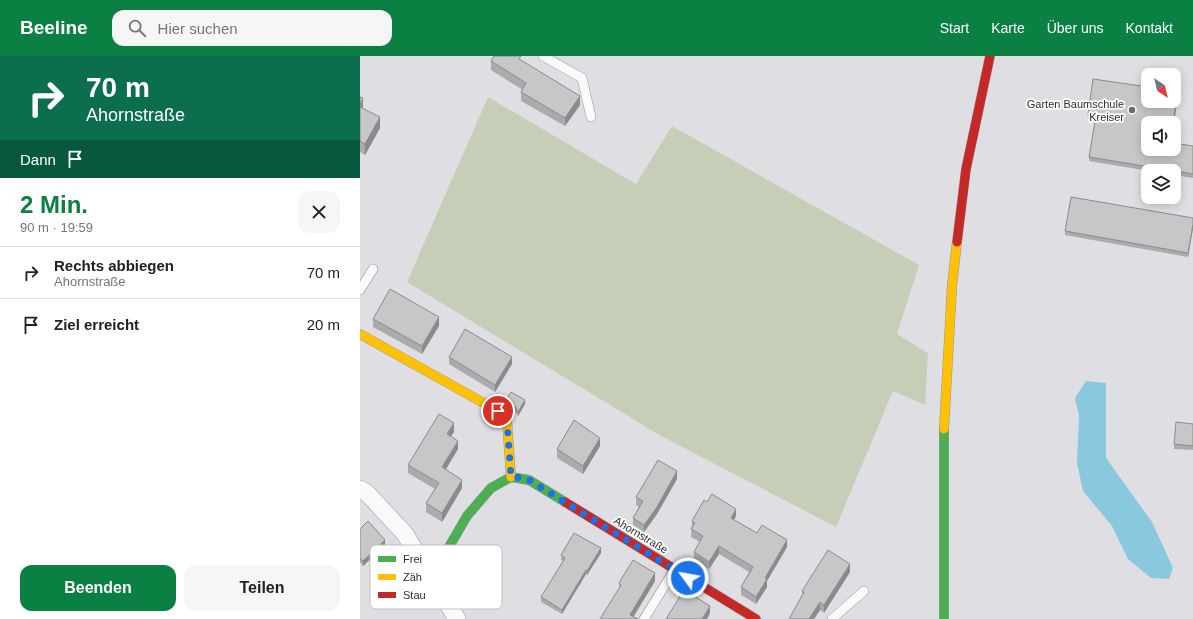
<!DOCTYPE html>
<html lang="de">
<head>
<meta charset="utf-8">
<style>
	body { margin:0; font-family:Helvetica,sans-serif; background:#f6f6f6; color:#202124; height:100vh; display:flex; flex-direction:column; font-size:15px; white-space:nowrap }
	* { box-sizing:border-box; margin:0 }
	p { font-size:13px; color:#757577 }
	.icon { flex:none; width:22px; height:22px; fill:none; stroke:currentColor; stroke-width:2; stroke-linecap:round; stroke-linejoin:round }
	.map { position:relative; flex:1; overflow:hidden }
	.drawer { display:flex; flex-direction:column; background:#fff; width:360px }
	.drawer>* { flex:none }
	.banner { background:#0b6e4f; color:#fff; overflow:hidden }
	.needle { width:26px; rotate:145deg }
	.fabs { position:absolute; left:781px; top:12px; display:grid; gap:8px }
	.fabs a { display:grid; place-items:center; width:40px; height:40px; border-radius:8px; background:#fff; box-shadow:0 2px 10px #0003; font-size:20px }
	.pin { position:absolute; display:grid; place-items:center; width:34px; height:34px; color:#fff; margin:-17px; border:2px solid #fff; border-radius:50%; box-shadow:0 1px 4px #0007 }
	.me { position:absolute; width:44px; margin:-22px; rotate:302deg; stroke-linejoin:round; filter:drop-shadow(0 0 3px #0008) }
	.turn { display:flex; align-items:center; gap:14px; height:84px; padding:0 20px; font-size:18px }
	.turn .icon { width:52px; height:52px; stroke-width:2.5 }
	.turn b { display:block; font-size:28px; line-height:34px }
	.then { display:flex; align-items:center; height:38px; padding:0 20px; background:#0003; gap:8px; font-size:15px }
	.round { display:grid; place-items:center; flex:none; width:42px; height:42px; border-radius:12px; background:#f6f6f6 }
	.headline { display:flex; align-items:center; justify-content:space-between; height:68px; padding:0 20px }
	h1 { font-size:24px; font-weight:600; line-height:30px; color:#0b8043 }
	.primary-button { display:flex; gap:8px; margin-top:auto; padding:8px 20px }
	.primary-button a { flex:1; height:46px; border-radius:12px; background:#0b8043; color:#fff; font-size:16px; font-weight:600; line-height:46px; text-align:center }
	.primary-button a+a { background:#f6f6f6; color:#202124 }
	ul { padding:0; list-style:none }
	li { display:flex; align-items:center; gap:12px; height:52px; padding:0 20px; border-top:1px solid #e0e0e0 }
	li div { flex:1 }
	li b { display:block; font-size:15px }
	li em { font-style:normal }
	header { display:flex; align-items:center; gap:24px; box-sizing:border-box; height:56px; padding:0 20px; background:#0b8043; color:#fff }
	header strong { font-size:19px }
	nav { display:flex; gap:22px; margin-inline-start:auto; font-size:14px }
	.search { width:280px; height:36px; background:#f6f6f6; display:flex; align-items:center; gap:10px; box-sizing:border-box; padding:0 14px; border-radius:12px; color:#757577; font-size:15px }
	main { display:flex; flex:1; min-height:0 }
	.map>svg:first-child { display:block }
	.green { fill:#c7ceb8 }
	.water { fill:#8ac9dd }
	.lines { fill:none; stroke-linecap:round; stroke-linejoin:round }
	.lane-casing { stroke:#949598; stroke-width:10 }
	.street-casing { stroke:#949598; stroke-width:18 }
	.fast-casing { stroke:#949598; stroke-width:10 }
	.slow-casing { stroke:#949598; stroke-width:10 }
	.jam-casing { stroke:#949598; stroke-width:10 }
	.lane { stroke:#fafafb; stroke-width:9 }
	.street { stroke:#fafafb; stroke-width:17 }
	.fast { stroke:#4caf50; stroke-width:9 }
	.slow { stroke:#ffc107; stroke-width:9 }
	.jam { stroke:#c62828; stroke-width:9 }
	.wall { fill:#aaabad }
	.shaded-wall { fill:#8b8b8d }
	.building { fill:#c6c7c9; stroke:#8b8b8d }
	.route { stroke:#1a73e8; stroke-width:7; stroke-dasharray:0 12.6 }
	.poi-dot { fill:#6b6b6e; stroke:#fff; stroke-width:1.5 }
	.labels { text-anchor:middle; dominant-baseline:central; stroke-width:3.5; stroke-linejoin:round; paint-order:stroke }
	.poi-label { font-size:11px; fill:#2c2c2f; stroke:#fff; text-anchor:end }
	.street-label { font-size:11px; fill:#2c2c2f; stroke:#fff }
	.key { fill:#fff; stroke:#c0c0c1; stroke-width:1 }
	.key-label { font-size:11px; fill:#2c2c2f }
</style>
</head>
<body>
<header>
<strong>Beeline</strong>
<div class="search"><svg class="icon" aria-label="search" viewBox="0 0 24 24"><circle cx="10" cy="10" r="6"/><path d="M15 15l6 6"/></svg>Hier suchen</div>
<nav><a>Start</a><a>Karte</a><a>Über uns</a><a>Kontakt</a></nav>
</header>
<main>
<section class="drawer">
<div class="banner">
<div class="turn"><svg class="icon" aria-label="right" viewBox="0 0 24 24"><path d="M7 20v-9h11M14 6l5 5-5 5"/></svg><div><b>70 m</b>Ahornstraße</div></div>
<div class="then">Dann<svg class="icon" aria-label="arrive" viewBox="0 0 24 24"><path d="M6 21V4h12l-3 4 3 4H6"/></svg></div>
</div>
<div class="headline"><div><h1>2 Min.</h1><p>90 m · 19:59</p></div><a class="round"><svg class="icon" aria-label="close" viewBox="0 0 24 24"><path d="M6 6l12 12M18 6L6 18"/></svg></a></div>
<ul>
<li><svg class="icon" aria-label="right" viewBox="0 0 24 24"><path d="M7 20v-9h11M14 6l5 5-5 5"/></svg><div><b>Rechts abbiegen</b><p>Ahornstraße</p></div><em>70 m</em></li>
<li><svg class="icon" aria-label="arrive" viewBox="0 0 24 24"><path d="M6 21V4h12l-3 4 3 4H6"/></svg><div><b>Ziel erreicht</b></div><em>20 m</em></li>
</ul>
<div class="primary-button"><a>Beenden</a><a>Teilen</a></div>
</section>
<div class="map">
<svg width="833" height="563" viewBox="0 0 833 563">
	<rect width="100%" height="100%" fill="#dfdfe3"/>
	<!-- green -->
	<path class="green" d="M128,41L276,128L312,70L559,209L537,278L568,297L565,349L533,335L476,471L301,380L47,226Z"/>
	<!-- water -->
	<path class="water" d="M726,325L746,327V402L792,466L813,512L809,523L791,522L768,503L752,470L723,435L717,407L719,360L715,342Z"/>
	<g class="lines">
		<!-- lane casing -->
		<g class="lane-casing">
			<path id="lane" d="M183,0L222,22L231,61
				M0,234L13,213
				M284,563L315,513
				M472,563L504,535"/>
		</g>
		<!-- street casing -->
		<g class="street-casing">
			<path id="street" d="M0,433L7,437L45,478L97,563"/>
		</g>
		<!-- fast casing -->
		<g class="fast-casing">
			<path id="fast" d="M584,373V563
				M66,512L86,496L107,460L131,432L151,421L169,424L205,446"/>
		</g>
		<!-- slow casing -->
		<g class="slow-casing">
			<path id="slow" d="M0,278L138,355L147,365L151,421
				M584,373L592,230L597,186"/>
		</g>
		<!-- jam casing -->
		<g class="jam-casing">
			<path id="jam" d="M597,186L606,113L630,0
				M205,446L396,563"/>
		</g>
		<!-- lane -->
		<use href="#lane" class="lane"/>
		<!-- street -->
		<use href="#street" class="street"/>
		<!-- fast -->
		<use href="#fast" class="fast"/>
		<!-- slow -->
		<use href="#slow" class="slow"/>
		<!-- jam -->
		<use href="#jam" class="jam"/>
	</g>
	<!-- wall -->
	<path class="wall" d="M131,5H161L220,49L205,70L161,45V36L163,34L131,14Z
		M818,39L814,67H788V93L833,90V122L814,119V115H789L729,105V101L735,64L728,63V59Z
		M0,41L3,52L20,72L5,99L0,96Z
		M833,162L828,201L705,179V175Z
		M13,263L79,270L62,298L13,271Z
		M89,301L152,308L135,336L89,308Z
		M147,342L165,348L158,360L156,357L147,347Z
		M833,368V394L814,393V388Z
		M94,376L90,381L98,393L85,414L102,432L82,466L66,456V447L75,433L48,417V409Z
		M240,390L223,418L197,402V393Z
		M317,423L297,458L284,476L273,469V462L279,451L276,449V441Z
		M376,460L374,464L397,477L427,491L407,525V531L396,548L381,539V531L389,516L359,498L349,513L334,504V496L340,486L331,481L332,465Z
		M0,473L25,489L3,510L0,506Z
		M241,497L227,519L226,518L202,558L181,546V541L203,505L201,504V499Z
		M490,516L464,557L460,554L454,563H429L442,540V535Z
		M295,525L274,560L240,563L259,533V527Z"/>
	<!-- shaded-wall -->
	<path class="shaded-wall" d="M818,35V39L814,67H813Z
		M220,40V49L205,70V62Z
		M3,42V53L0,59V49Z
		M20,61V72L5,99V88Z
		M833,168V173L828,201V197Z
		M79,261V270L62,298V290Z
		M152,301V308L135,336V329Z
		M165,344V348L158,360V356Z
		M94,367V376L87,387V378Z
		M240,382V390L223,418V410Z
		M98,385V393L82,420V411Z
		M317,415V423L297,458L284,476V469Z
		M102,424V432L82,466V457Z
		M376,453V460L371,469V462Z
		M25,484V489L3,510V505Z
		M427,484V491L407,525V531L396,548V541L405,522Z
		M359,490V498L349,513V506Z
		M241,492V497L227,519V515Z
		M490,508V516L464,557V549Z
		M226,514V518L202,558V554Z
		M295,517V525L272,563L270,559Z
		M460,546V554L454,563H449Z
		M350,550V557L347,563H342Z"/>
	<!-- building -->
	<path class="building" d="M134,0H161L159,3L220,40L205,62L161,36L166,27L131,5Z
		M733,23L788,31V45H814V35H818L813,67H788V93H814V87L833,90V118L729,101L736,60L728,59Z
		M0,41L3,42L0,49Z
		M0,51L20,61L5,88L0,85Z
		M711,141L833,162V168L828,197L705,175Z
		M30,233L79,261L62,290L13,263Z
		M105,273L152,301L135,329L89,301Z
		M151,336L165,344L158,356L156,352L147,342Z
		M79,358L94,367L87,378L98,385L82,411L102,424L82,457L66,447L79,427L48,409Z
		M214,364L240,382L223,410L197,393Z
		M816,366L833,368V390L814,388Z
		M298,404L317,415L297,451L284,469L273,462L283,445L276,441Z
		M352,438L376,453L371,462L397,477L402,469L427,484L405,522L407,523L396,541L381,531L393,511L359,490L349,506L334,496L343,480L331,473L335,467L332,465L344,444L347,446Z
		M8,465L25,484L3,505L0,502V473Z
		M214,477L241,492L227,515L226,514L202,554L181,541L205,502L201,499Z
		M468,494L490,508L464,549L460,546L449,563H429L444,536L442,535Z
		M273,504L295,517L270,559L278,563H240L261,529L259,527Z
		M324,534L350,550L342,563H306Z"/>
	<g class="lines">
		<!-- route -->
		<path class="route" d="M138,355L147,365L151,420L169,424L328,522"/>
	</g>
	<!-- markers -->
	<circle class="poi-dot" cx="772" cy="54" r="4"/>
	<g class="labels">
		<!-- poi labels -->
		<g class="poi-label">
			<text x="764" y="48">Garten Baumschule<tspan x="764" dy="13">Kreiser</tspan></text>
		</g>
		<!-- street labels -->
		<g class="street-label">
			<text transform="translate(281 479) rotate(31)">Ahornstraße</text>
		</g>
	</g>
	<!-- legend -->
	<rect x="10" y="489" width="132" height="64" rx="6" class="key"/>
	<rect x="18" y="500" width="18" height="6" fill="#4caf50"/>
	<rect x="18" y="518" width="18" height="6" fill="#ffc107"/>
	<rect x="18" y="536" width="18" height="6" fill="#c62828"/>
	<g class="key-label">
		<text x="43" y="507">Frei</text>
		<text x="43" y="525">Zäh</text>
		<text x="43" y="543">Stau</text>
	</g>
</svg>
<div class="fabs">
<a><svg class="needle" viewBox="-14 -14 28 28"><path d="M0-13l5 13h-10z" fill="#e53935"/><path d="M0 13l5-13h-10z" fill="#757577"/></svg></a>
<a><svg class="icon" aria-label="sound" viewBox="0 0 24 24"><path d="M4 9h4l5-4v14l-5-4H4zM17 9q2 3 0 6"/></svg></a>
<a><svg class="icon" aria-label="layers" viewBox="0 0 24 24"><path d="M12 4l9 5-9 5-9-5zM3 14l9 5 9-5"/></svg></a>
</div>
<div class="pin" style="left:138px;top:355px;background:#d93025"><svg class="icon" aria-label="arrive" viewBox="0 0 24 24"><path d="M6 21V4h12l-3 4 3 4H6"/></svg></div>
<svg class="me" style="left:328px;top:522px" viewBox="-20 -20 40 40"><circle r="17" fill="#1a73e8" stroke="#fff" stroke-width="3"/><path d="M0-11L8 9 0 5-8 9z" fill="#fff"/></svg>
</div>
</main>
</body>
</html>
